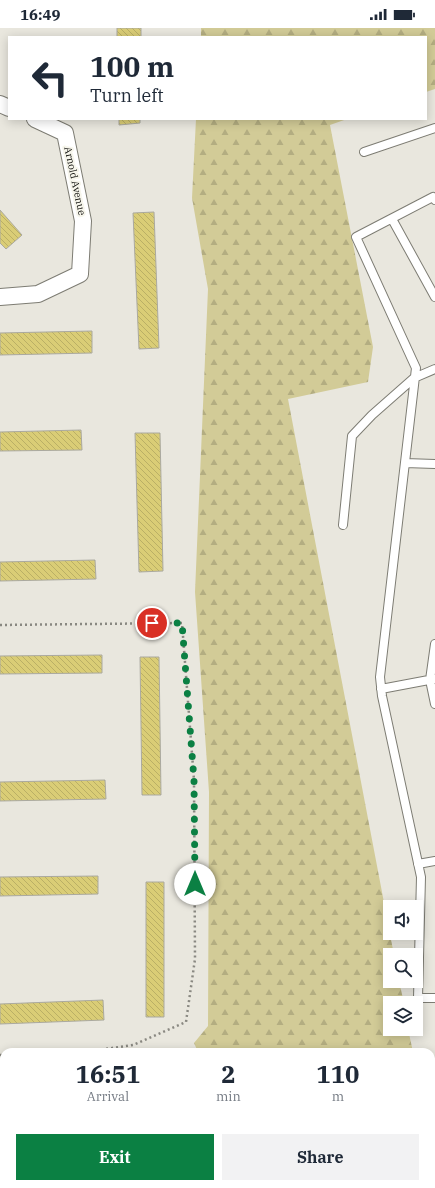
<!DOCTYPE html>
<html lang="en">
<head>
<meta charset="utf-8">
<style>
	body { margin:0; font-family:"IBM Plex Serif",serif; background:#f2f2f3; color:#1f2937; height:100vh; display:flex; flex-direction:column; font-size:15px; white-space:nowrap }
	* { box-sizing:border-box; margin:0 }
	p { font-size:13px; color:#747a83 }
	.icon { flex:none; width:22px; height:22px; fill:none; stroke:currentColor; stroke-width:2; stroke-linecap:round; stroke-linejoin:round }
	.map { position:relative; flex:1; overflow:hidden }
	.sheet { position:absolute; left:0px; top:1020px; width:435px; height:140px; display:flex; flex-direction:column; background:#fff; border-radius:12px 12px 0 0; box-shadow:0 2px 10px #0003 }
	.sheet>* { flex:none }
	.banner { position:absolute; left:8px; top:8px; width:419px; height:84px; border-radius:0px; box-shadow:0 2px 10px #0003; background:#fff; color:#1f2937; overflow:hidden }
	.tools { position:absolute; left:383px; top:872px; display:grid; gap:8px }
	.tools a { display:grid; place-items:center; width:40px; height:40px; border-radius:0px; background:#fff; box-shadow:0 2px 10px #0003; font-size:20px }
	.pin { position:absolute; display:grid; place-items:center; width:34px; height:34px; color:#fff; margin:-17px; border:2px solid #fff; border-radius:50%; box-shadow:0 1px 4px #0007 }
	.me { position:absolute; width:44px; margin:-22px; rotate:0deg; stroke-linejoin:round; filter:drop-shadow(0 0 3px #0008) }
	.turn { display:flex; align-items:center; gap:14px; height:84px; padding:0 16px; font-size:18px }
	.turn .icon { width:52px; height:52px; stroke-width:2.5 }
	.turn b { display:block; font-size:28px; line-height:34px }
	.eta { display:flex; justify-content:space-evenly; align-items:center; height:68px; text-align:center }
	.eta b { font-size:24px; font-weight:700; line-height:28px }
	.cta { display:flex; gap:8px; margin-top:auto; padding:8px 16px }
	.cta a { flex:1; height:46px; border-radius:0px; background:#0b8043; color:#fff; font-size:16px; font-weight:700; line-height:46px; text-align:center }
	.cta a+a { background:#f2f2f3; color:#1f2937 }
	.status { display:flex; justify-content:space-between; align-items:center; height:28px; padding:0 20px; background:#fff; direction:ltr }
	.status svg { height:11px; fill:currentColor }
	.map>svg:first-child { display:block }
	.forest { fill:url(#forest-firs) }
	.building { fill:url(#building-back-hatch); stroke:#aaa9a0 }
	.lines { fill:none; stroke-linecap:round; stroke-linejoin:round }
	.lane-casing { stroke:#7d7c73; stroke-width:10 }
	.street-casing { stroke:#7d7c73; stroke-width:18 }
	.path { stroke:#898881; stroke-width:2.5; stroke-dasharray:2 3; stroke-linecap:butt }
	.lane { stroke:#fff; stroke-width:8 }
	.street { stroke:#fff; stroke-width:16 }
	.route { stroke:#0b8043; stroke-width:7; stroke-dasharray:0 12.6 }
	.labels { text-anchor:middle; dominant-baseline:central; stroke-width:4; stroke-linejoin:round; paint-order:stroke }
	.street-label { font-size:10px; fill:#0f0f0c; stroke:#f6f5eb }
</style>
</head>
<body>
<div class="status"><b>16:49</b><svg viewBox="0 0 49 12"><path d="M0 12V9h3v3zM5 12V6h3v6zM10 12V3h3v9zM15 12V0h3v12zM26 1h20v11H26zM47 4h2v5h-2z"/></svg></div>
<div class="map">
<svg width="435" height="1160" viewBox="0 0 435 1160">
	<defs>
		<pattern id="forest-firs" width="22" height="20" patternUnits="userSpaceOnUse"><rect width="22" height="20" fill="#d2cb97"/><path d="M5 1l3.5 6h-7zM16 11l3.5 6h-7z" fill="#b3ad81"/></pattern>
		<pattern id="building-back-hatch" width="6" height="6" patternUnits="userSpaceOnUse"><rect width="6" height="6" fill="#dacd76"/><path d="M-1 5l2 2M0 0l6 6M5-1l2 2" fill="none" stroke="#baaf65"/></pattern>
	</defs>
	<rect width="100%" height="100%" fill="#e9e7de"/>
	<!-- forest -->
	<path class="forest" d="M201,0H435V61L426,64V9H201Z
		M196,91H347L330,97L373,319L368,354L288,371L394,927H390V953H399L404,975H390V1001H408L413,1024H198L194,1015L208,998L209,764L195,564L208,261L192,170Z
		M4,1064V1156H203L201,1160H0V1065Z"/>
	<!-- building -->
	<path class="building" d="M117,0H141V9H117Z
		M119,91H140V95L119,97Z
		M0,182L22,207L6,221L0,215Z
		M154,184L159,320L139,321L133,185Z
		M92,303V325L0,327V305Z
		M81,402L82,422L0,423V404Z
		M135,405H160L163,543L139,544Z
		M95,532L96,551L0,553V534Z
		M102,627V645L0,646V628Z
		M140,629H159L161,767H142Z
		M105,752L106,771L0,773V754Z
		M98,848V866L0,868V849Z
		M146,854H164V989H146Z
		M103,972L104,992L0,996V976Z"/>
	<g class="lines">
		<!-- lane casing -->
		<g class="lane-casing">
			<path id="lane" d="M364,124L435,100
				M435,172L433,169L356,209L416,340L380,649L382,668L421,849L418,970H435
				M392,191L435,269
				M405,435L435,436
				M343,497L352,408L372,387L414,350L435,341
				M435,616L430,652L435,676
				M381,661L434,651
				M418,836L435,833"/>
		</g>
		<!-- street casing -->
		<g class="street-casing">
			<path id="street" d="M0,76L9,80
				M0,269L38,266L80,246L83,193L65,105L35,91"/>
		</g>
		<!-- path -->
		<path class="path" d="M0,597L182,595L194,752L195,931L186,994L133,1017L84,1024
			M0,1027H4"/>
		<!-- lane -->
		<use href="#lane" class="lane"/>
		<!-- street -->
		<use href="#street" class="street"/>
	</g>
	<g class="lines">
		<!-- route -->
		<path class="route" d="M152,595H182L194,752L195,856"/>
	</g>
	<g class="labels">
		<!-- street labels -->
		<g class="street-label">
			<text transform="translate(75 153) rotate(78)">Arnold Avenue</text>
		</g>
	</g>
</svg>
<div class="tools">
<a><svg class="icon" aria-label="sound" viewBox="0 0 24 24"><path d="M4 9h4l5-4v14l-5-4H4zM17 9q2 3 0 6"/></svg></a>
<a><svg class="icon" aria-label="search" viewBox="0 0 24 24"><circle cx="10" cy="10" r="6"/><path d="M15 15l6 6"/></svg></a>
<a><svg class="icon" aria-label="layers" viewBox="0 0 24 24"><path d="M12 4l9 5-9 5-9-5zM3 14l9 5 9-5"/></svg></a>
</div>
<div class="pin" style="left:152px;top:595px;background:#d93025"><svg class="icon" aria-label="arrive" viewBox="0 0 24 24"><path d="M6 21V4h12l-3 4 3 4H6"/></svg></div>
<svg class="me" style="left:195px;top:856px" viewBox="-20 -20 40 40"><circle r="19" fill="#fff"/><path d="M0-13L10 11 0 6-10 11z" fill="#0b8043"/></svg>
<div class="banner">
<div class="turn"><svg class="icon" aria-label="left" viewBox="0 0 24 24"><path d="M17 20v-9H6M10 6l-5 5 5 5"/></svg><div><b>100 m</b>Turn left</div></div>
</div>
<section class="sheet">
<div class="eta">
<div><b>16:51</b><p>Arrival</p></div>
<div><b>2</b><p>min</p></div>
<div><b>110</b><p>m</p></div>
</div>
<div class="cta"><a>Exit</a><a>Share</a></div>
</section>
</div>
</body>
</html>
